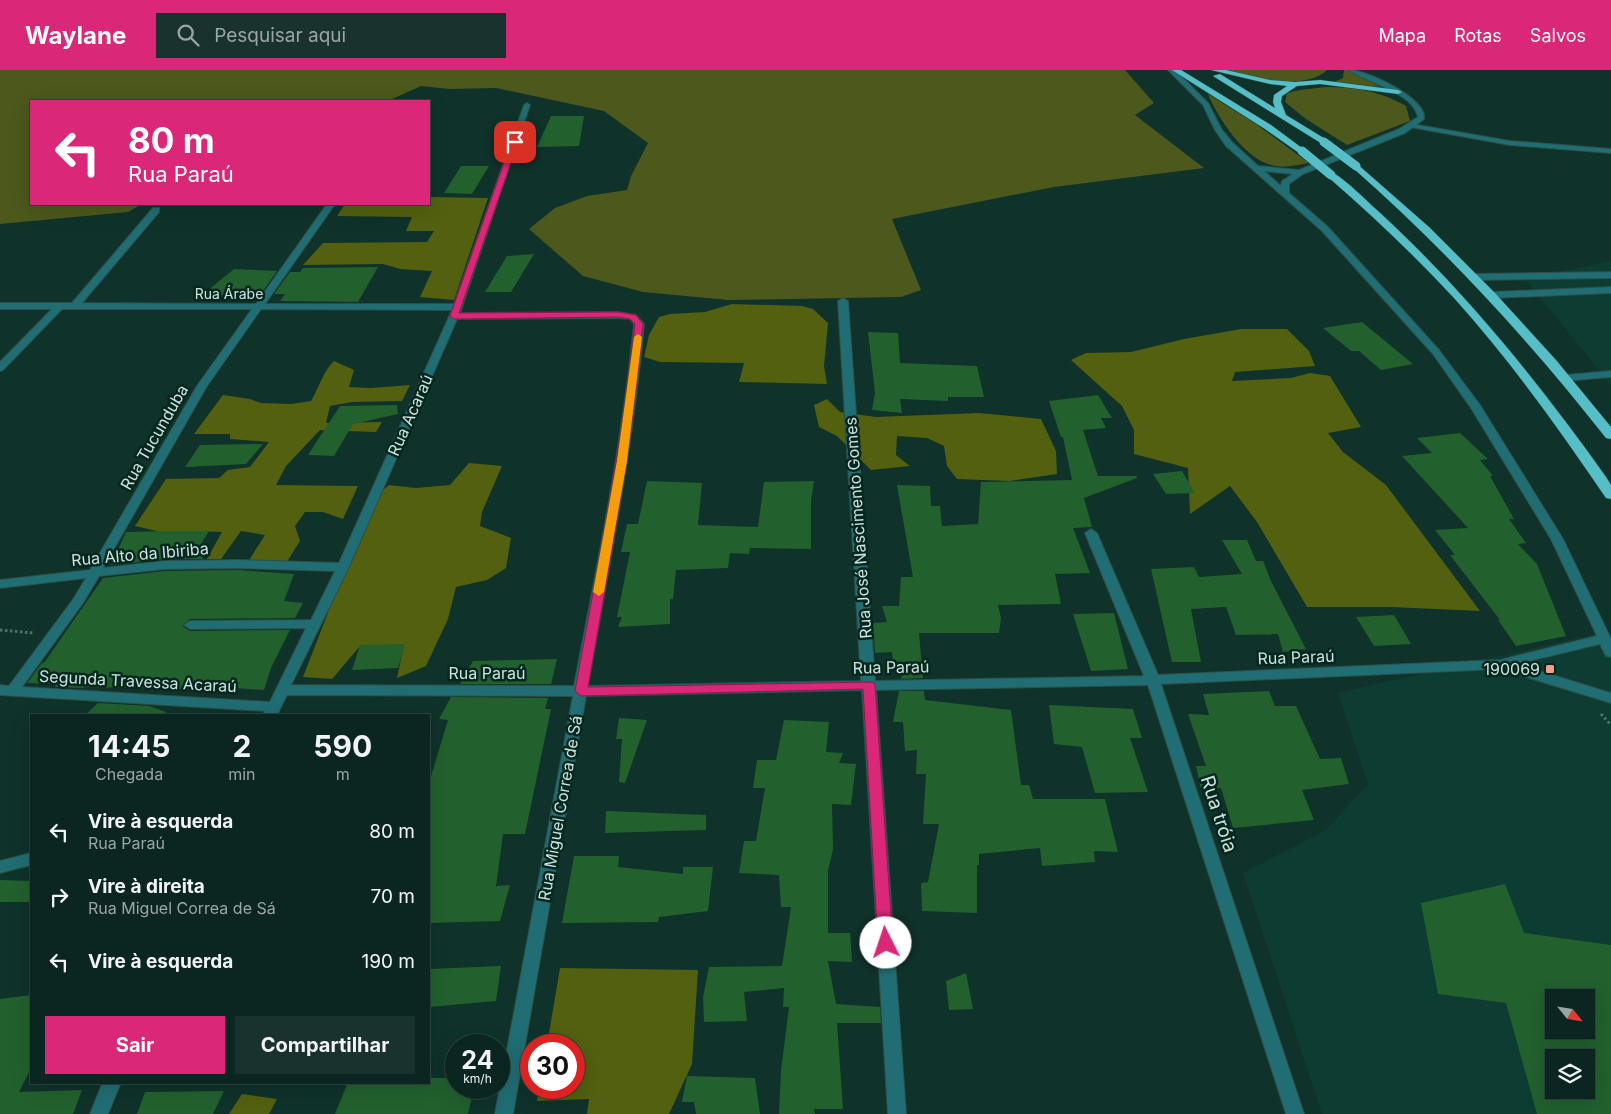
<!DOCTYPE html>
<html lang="pt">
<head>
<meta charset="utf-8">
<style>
	body { margin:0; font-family:Inter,sans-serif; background:#19322d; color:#f1f3f6; height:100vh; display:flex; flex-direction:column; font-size:19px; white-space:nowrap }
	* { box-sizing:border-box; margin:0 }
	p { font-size:16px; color:#9aa5a5 }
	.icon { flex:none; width:28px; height:28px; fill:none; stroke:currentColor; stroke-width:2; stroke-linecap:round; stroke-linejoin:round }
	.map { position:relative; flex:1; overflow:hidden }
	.drawer { position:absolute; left:30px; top:644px; width:400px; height:370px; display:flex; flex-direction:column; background:#0b2620; border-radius:0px; box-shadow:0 5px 20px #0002,0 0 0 1px #2b433e }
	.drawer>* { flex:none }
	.hud { position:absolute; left:30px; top:30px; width:400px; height:105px; border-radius:0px; box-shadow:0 5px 20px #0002,0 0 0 1px #2b433e; background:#db2777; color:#fff; overflow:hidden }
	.needle { width:32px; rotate:120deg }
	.buttons { position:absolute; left:1545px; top:919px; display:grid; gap:10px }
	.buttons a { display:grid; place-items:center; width:50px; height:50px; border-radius:0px; background:#0b2620; box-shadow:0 5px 20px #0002,0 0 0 1px #2b433e; font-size:25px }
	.speed { position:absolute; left:445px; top:964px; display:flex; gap:10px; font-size:25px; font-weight:700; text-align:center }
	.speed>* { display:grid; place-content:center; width:65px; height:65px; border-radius:50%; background:#0b2620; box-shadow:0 5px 20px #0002,0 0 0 1px #2b433e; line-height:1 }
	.speed small { font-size:12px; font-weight:400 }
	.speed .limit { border:8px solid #d22; background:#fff; color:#111 }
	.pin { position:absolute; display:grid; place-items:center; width:42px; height:42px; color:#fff; margin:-21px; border-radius:10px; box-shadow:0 2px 8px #0006 }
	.me { position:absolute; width:55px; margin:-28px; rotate:356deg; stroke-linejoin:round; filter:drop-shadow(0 0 4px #0008) }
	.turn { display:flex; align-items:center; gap:18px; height:105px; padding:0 15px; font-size:22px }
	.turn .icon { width:65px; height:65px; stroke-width:2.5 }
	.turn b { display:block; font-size:35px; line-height:42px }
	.eta { display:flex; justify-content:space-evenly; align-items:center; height:85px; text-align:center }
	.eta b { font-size:30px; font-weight:700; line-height:35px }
	.cta { display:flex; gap:10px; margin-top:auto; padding:10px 15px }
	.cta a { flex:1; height:58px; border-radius:0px; background:#db2777; color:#fff; font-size:20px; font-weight:700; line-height:58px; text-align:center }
	.cta a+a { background:#19322d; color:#f1f3f6 }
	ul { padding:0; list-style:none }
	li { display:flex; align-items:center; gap:15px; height:65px; padding:0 15px }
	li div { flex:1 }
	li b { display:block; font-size:19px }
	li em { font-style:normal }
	header { display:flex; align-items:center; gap:30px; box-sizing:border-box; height:70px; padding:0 25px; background:#db2777; color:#fff }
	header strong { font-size:24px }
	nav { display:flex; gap:28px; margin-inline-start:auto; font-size:18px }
	.search { width:350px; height:45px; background:#19322d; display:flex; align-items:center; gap:12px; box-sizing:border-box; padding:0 18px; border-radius:0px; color:#9aa5a5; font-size:19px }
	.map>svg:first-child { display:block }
	.built { fill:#0d3c32; fill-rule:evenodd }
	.green { fill:#4c581c }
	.forest { fill:#52600f }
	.building { fill:#22602e; fill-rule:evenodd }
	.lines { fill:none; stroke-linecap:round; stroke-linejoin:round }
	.lane-casing { stroke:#2e4e46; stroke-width:2 }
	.street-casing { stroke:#2e4e46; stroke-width:2 }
	.highway-casing { stroke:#2e4e46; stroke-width:1 }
	.path { stroke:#54716a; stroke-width:3; stroke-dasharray:2.5 2.5; stroke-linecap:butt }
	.lane { fill:#206d73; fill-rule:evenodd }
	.street { fill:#206d73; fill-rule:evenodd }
	.highway { fill:#55bec7; fill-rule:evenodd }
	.highway-bridge-casing { stroke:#2e4e46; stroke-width:9; stroke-linecap:butt }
	.highway-bridge { stroke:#55bec7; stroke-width:9 }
	.route { fill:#db2777; stroke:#8e194d }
	.slow { fill:#f59e0b }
	.poi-dot { fill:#f49e86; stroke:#042820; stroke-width:2 }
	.labels { text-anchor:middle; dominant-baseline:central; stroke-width:5; stroke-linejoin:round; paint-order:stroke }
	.far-street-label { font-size:14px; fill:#d0e2dc; stroke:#042820 }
	.street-label { font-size:16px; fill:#d0e2dc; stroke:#042820 }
	.poi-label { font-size:16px; fill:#d0e2dc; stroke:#042820; text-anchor:end }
	.near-street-label { font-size:19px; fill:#d0e2dc; stroke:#042820 }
</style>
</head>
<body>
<header>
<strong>Waylane</strong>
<div class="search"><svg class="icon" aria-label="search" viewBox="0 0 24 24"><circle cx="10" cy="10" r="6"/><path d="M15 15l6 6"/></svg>Pesquisar aqui</div>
<nav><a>Mapa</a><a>Rotas</a><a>Salvos</a></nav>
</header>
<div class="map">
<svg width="1611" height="1044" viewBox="0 0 1611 1044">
	<rect width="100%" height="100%" fill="#0f322a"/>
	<!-- built -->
	<path class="built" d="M1611,191V315L1525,209Z
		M1599,563L1611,569V1044H1322L1243,803L1326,760L1368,714L1338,623ZM1554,928H1586V960H1554ZM1554,988H1586V1020H1554Z"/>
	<!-- green -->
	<path class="green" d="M0,0H1125L1154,33L1135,45L1204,98L1054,117L892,149L921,220L901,227L728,230L643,222L583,206L529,159L555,138L587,126L627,120L631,106L648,73L604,41L496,18L450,19L421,16L388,31H31V134H142L128,142L0,154Z
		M1224,0H1327C1307,21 1249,8 1224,0Z
		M1344,0H1350L1380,17L1334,12L1343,8Z
		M1325,17C1355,17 1380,21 1406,36L1410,51L1347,75L1306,49L1285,32L1287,23L1300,20Z
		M1208,24L1256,54L1309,93C1296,95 1284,99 1271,95C1244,88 1218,48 1208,24Z"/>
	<!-- forest -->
	<path class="forest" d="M429,127L488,128L454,230L420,227L432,201L400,199L383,194L303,195L323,173L427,172L434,161H406L412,147L337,146L345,134H429Z
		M732,234L802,236L813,239L828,253L824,296L827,314L739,312L744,293L660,292L644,287L649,265L659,247L670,244L705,242Z
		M1241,259H1287L1309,281L1315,296L1235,302L1232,311L1291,308L1310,303L1330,306L1361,357L1328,363L1343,382L1386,415L1480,541L1391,537H1307L1257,452L1230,416L1190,444L1188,398L1134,384V360L1122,336L1071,290L1086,283L1131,282L1184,269Z
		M334,291L354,300L349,317L371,318L410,315L402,331L352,332L330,336L326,353L382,352L376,362L320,360L286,396L276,415L358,416L343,449L323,442H305L295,456L300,471L283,498L246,495L265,465L241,461L221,489H207L222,462L195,461L170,464L135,456L166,409L219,408L228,400L250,397L269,372L230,369V364H194L223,325L250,329L261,333L291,334L311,331C320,316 322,303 334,291Z
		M827,329L840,342L876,347L979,343L1041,349L1056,381L1057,404L1010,411L957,409L947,396L944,376L927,368L897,366L896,385L910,396L871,400L837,366L819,357L814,335Z
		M469,393L502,396L482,442L480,456L511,468L506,498L487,510L456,517L448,549L426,596L397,608L404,575H361L332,609L303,607L372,429L389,415L416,418L450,415Z
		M560,898L698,900L692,994L669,1044H587L589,1029L537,1031L539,1018H574V975H547Z
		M242,1024L277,1029L269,1044H229Z"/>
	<!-- building -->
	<path class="building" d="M551,46H584L579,76L537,77Z
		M461,96H489L472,124L444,123Z
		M534,184L511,222H485L507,186Z
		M378,197L358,232L280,231L285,224H274L290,202H300L303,198Z
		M234,199L277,201L260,225L201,226Z
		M1362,252L1413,294L1381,300L1359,281H1351L1323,258Z
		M868,262L898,263L900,293L977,296L984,327H948V331L900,329L902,343L872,340L875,323Z
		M1098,325L1112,348H1101L1106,358L1083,360L1098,406H1137V408L1084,428L1092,457L1073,458L1090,503L1055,504L1061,534L998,535L1001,548L999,563H919L923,608L901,609L903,601H894L892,582L875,583L873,553L887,552L882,536H899L901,507H913L897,415L930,416L931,436H940L942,456L978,454L981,412L1072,410L1063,367H1061L1049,331Z
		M397,335L398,344L353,354L334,386L308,385L340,336Z
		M1460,363L1488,389L1480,390L1493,406H1490L1514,449H1509L1526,473L1518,474L1537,494L1566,566L1516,576L1498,550H1500L1450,485H1455L1435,460L1468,458L1402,386L1432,383L1417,368Z
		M263,374L246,394L185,397L200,375Z
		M1182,401L1195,423L1166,424L1153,404Z
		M647,411L702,413L698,455L758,457L764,412L814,411L811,431V479L750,478L749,484L730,483L728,498L676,500L673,529H670V554L618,557L622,547H617L630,482H621L627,454H638Z
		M167,461H209L198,479H209L202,489H165L111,495L126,462Z
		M1222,470H1247L1256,491H1263L1271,511L1306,579L1283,582L1278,564L1236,565L1226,537L1191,539L1201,592H1172L1151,499L1194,497L1199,507L1242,504Z
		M238,500L294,504L284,531L303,533L295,548L190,549L182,556L190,561L290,560L271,598L264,620L221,617L220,620L85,617L84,618L55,617L56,614L27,613L42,593H44L103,508L165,501Z
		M1114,543L1128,599L1091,601L1073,544Z
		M1394,545L1411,574L1374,576L1356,547Z
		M405,574L398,598L352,600L360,575Z
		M557,589L551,614H460L473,591Z
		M899,621H924L925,630L1011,640L1021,715H1029L1033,729H1105L1118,782L1094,781L1095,792L1042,796L1040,778L979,784V795H977V843L922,841L921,813L928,812L939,754H923L926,704H916L917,680L905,681L903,652H893Z
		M1269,621L1275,636H1296L1320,689L1341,688L1349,714L1302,720L1314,750L1233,758L1221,718L1201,719L1196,696H1206L1188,644L1209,645L1203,624Z
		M451,627L548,628L545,639H551L525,764H503L496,816L510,815L500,851L429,853V713L448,650L439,649Z
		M98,633L149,636L166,642V645H85Z
		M1049,635L1133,639L1142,668H1130L1148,722L1095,723L1082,677L1054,674Z
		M619,648L647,650L625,713L619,712L622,669H616Z
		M784,650L829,652L826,682L843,683L839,693L856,694L851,735L832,734L833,779L828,801V863H850L852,892L828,891L836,934L880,937L881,953H837L843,1039H814L815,1044H779L781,1001L789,937H783L784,918L744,922L747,951L704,952L703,927L709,897L782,896L791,837H781L779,805L739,803L744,771H756L765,718H753L757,690H776Z
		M606,741L706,745V760L605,763Z
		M574,786H619L618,797L683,804V797H713L708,841L659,847L658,852L562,853Z
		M0,810L31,811V832H0Z
		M1505,814L1524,863L1611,875V1044H1537L1506,933L1438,924L1421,833ZM1554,928H1586V960H1554ZM1554,988H1586V1020H1554Z
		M501,896L496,931L429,937V899Z
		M966,903L973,939L949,940L946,911Z
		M31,925V998L19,1022L82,1020L73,1044H0V929Z
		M687,1006L755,1008L760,1044H696L694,1032H682Z
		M429,1008H456V1018H474L468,1044H335L348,1012H429Z
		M224,1021L213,1044H137L145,1022Z"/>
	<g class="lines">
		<!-- lane casing -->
		<g class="lane-casing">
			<path id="lane" d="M1412,54L1510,71L1611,79V83L1510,75L1410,57V55Z
				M1611,202V208L1476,210L1472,207L1476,204Z
				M1611,217V223L1493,228L1488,225L1493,222Z
				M1611,301V307L1565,311L1560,308L1565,305Z"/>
		</g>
		<!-- street casing -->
		<g class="street-casing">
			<path id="street" d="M1168,0H1175L1208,33L1222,60L1232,72L1258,96L1299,100L1399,59L1418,47C1412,21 1368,14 1349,0C1367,0 1427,28 1424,49L1405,63L1303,104L1289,114V123L1328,157L1439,280L1480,335L1563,469L1611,569V587L1606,586L1600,574L1517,594L1611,623V633L1500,599L1161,614L1304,1044H1286L1148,615L876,620L906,1044H888L862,620L586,626L513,1044H495L573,626L287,625L277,645H263L265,641L0,625V615L9,616L74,528L86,508L0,518V510L90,500L197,316L252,239H62L3,300L0,301V292L52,239H0V233H72L153,138H159V142L82,233L256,234L327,134H335L265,234H454L524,35L527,33L530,35L460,243L618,242L636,245L644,254C633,376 609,496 588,616L861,611L838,231L843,228L848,231L875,611L1144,606L1085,463L1091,459L1097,463L1158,605L1500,590L1597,566L1551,469L1471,338L1433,284L1322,161L1226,76L1215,60L1203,35ZM1264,101L1293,104L1282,111L1281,116ZM261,239L452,240L339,493L238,490L165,491L103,498L207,316ZM618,248L630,249L634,254C622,376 597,496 574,616L291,615L349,497L457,249ZM238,498L335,501L311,550L190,551L184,555L190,559L306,558L270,632L22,617L83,533L99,506L165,499Z
				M31,783V795L0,803V791Z
				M103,1012H121L108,1044H90Z"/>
		</g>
		<!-- highway casing -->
		<g class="highway-casing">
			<path id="highway" d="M1172,0H1181L1271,55L1306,81L1299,83L1265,59Z
				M1211,0H1226L1270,10L1295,12L1320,10L1398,20L1402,22L1398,24L1320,14L1297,16L1282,26L1281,32L1286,45L1327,70L1328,72L1324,75L1213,6L1220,4L1275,38L1273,32L1274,25L1287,16L1270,14Z
				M1356,93L1429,157L1494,222L1556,290L1611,357V369L1606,368C1529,270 1446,180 1353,98V94Z
				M1331,102C1342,106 1368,132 1378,141C1464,220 1538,311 1606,407L1611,415V429L1606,428C1559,359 1510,290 1454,228C1414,185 1372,145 1328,107V103Z"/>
		</g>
		<!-- path -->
		<path class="path" d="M0,560L34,563
			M1601,644L1611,655"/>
		<!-- lane -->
		<use href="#lane" class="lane"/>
		<!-- street -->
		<use href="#street" class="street"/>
		<!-- highway -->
		<use href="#highway" class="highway"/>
		<!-- highway-bridge casing -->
		<g class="highway-bridge-casing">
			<path id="highway-bridge" d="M1324,72L1356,96
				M1302,81L1331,105"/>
		</g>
		<!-- highway-bridge -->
		<use href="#highway-bridge" class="highway-bridge"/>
	</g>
	<!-- route -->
	<path class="route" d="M512,70L518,72L459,243L618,242L636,245L643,254C632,376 609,496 588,617L873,612L875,615L893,873L891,878L886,879L880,878L878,873L863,619L581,626L575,621C597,499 622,378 635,254L630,249L618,247L454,249L450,246Z"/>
	<!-- slow -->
	<path class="slow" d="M638,264L642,267L627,391L604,522L599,526L593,522L617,391L634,267Z"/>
	<!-- markers -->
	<rect class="poi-dot" x="1545" y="594" width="10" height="10" rx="2.5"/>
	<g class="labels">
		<!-- far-street labels -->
		<g class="far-street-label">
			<text x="229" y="223">Rua Árabe</text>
		</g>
		<!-- street labels -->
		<g class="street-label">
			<text transform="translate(410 345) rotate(-66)">Rua Acaraú</text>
			<text transform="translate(154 367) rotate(-60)">Rua Tucunduba</text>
			<text transform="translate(858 458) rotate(-94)">Rua José Nascimento Gomes</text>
			<text transform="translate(140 484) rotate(-5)">Rua Alto da Ibiriba</text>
			<text transform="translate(1296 587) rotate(-2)">Rua Paraú</text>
			<text transform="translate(891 597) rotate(-1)">Rua Paraú</text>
			<text x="487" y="603">Rua Paraú</text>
			<text transform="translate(138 611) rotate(3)">Segunda Travessa Acaraú</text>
			<text transform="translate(560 738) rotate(-80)">Rua Miguel Correa de Sá</text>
		</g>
		<!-- poi labels -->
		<g class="poi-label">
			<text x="1540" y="599">190069</text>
		</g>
		<!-- near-street labels -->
		<g class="near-street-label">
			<text transform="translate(1219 744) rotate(72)">Rua tróia</text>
		</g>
	</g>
</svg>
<div class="buttons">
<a><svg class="needle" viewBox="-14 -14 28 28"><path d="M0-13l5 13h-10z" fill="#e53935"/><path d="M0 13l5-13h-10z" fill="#9aa5a5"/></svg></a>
<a><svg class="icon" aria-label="layers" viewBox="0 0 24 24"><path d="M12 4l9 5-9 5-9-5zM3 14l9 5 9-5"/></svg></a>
</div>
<div class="speed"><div>24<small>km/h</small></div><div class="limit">30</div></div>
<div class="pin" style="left:515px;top:72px;background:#d93025"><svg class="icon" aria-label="arrive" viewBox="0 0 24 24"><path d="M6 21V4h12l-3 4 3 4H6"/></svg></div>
<svg class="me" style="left:886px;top:873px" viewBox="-20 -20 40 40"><circle r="19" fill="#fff"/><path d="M0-13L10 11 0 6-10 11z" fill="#db2777"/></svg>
<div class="hud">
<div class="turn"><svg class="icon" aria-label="left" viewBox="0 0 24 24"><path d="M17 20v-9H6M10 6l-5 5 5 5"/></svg><div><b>80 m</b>Rua Paraú</div></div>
</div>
<section class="drawer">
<div class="eta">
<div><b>14:45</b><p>Chegada</p></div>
<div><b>2</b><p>min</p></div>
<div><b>590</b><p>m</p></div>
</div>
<ul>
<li><svg class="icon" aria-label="left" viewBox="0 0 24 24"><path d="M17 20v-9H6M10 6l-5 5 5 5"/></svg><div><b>Vire à esquerda</b><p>Rua Paraú</p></div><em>80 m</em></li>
<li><svg class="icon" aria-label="right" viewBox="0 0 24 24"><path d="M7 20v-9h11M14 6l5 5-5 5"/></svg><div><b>Vire à direita</b><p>Rua Miguel Correa de Sá</p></div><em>70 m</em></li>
<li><svg class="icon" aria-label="left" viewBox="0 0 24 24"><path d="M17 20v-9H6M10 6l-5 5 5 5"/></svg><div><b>Vire à esquerda</b></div><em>190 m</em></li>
</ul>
<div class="cta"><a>Sair</a><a>Compartilhar</a></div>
</section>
</div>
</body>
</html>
